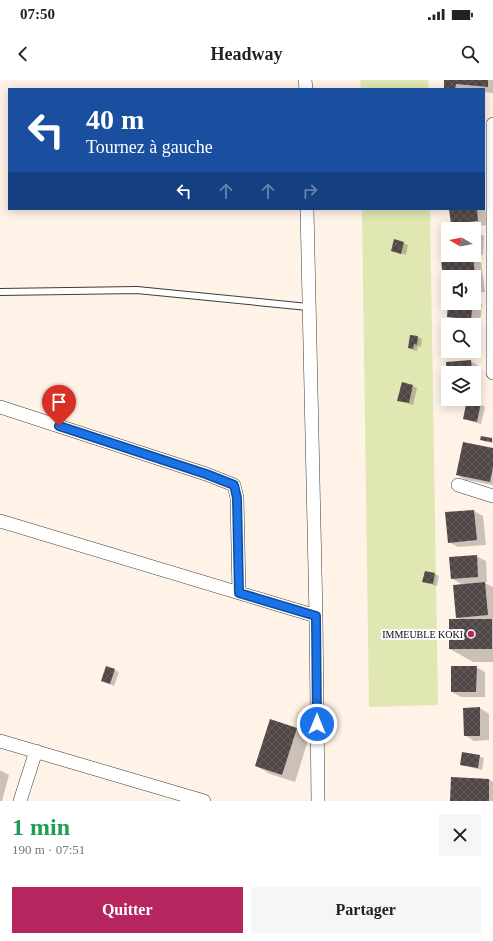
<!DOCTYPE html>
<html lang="fr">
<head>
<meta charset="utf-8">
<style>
	body { margin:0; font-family:Georgia,serif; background:#f6f6f6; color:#222; height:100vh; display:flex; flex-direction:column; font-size:15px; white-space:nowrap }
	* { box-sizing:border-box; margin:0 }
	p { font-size:13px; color:#767676 }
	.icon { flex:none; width:22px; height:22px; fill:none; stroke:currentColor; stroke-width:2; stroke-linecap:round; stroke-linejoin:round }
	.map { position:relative; height:721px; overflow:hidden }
	.sheet { display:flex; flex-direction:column; background:#fff; flex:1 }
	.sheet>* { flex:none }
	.top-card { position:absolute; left:8px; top:8px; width:477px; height:122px; border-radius:0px; box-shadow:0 2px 10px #0003; background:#1a4fa0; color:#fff; overflow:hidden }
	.needle { width:26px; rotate:279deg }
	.tools { position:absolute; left:441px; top:142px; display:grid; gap:8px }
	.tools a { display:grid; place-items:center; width:40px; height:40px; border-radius:0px; background:#fff; box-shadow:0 2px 10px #0003; font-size:20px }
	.pin { position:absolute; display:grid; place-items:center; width:34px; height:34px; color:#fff; margin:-41px -17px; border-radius:50% 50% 50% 0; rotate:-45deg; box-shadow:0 0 4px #0007 }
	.pin .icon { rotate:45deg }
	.me { position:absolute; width:44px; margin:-22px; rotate:0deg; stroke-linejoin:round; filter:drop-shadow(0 0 3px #0008) }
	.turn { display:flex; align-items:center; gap:14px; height:84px; padding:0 12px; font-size:18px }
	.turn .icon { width:52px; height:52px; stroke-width:2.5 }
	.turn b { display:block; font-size:28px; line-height:34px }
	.lanes { display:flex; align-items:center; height:38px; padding:0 12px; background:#0003; justify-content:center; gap:20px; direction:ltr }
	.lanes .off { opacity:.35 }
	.round { display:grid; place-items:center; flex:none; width:42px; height:42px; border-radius:0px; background:#f6f6f6 }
	.head { display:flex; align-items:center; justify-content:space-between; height:68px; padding:0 12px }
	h1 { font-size:24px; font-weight:700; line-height:30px; color:#1e9e55 }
	.primary-button { display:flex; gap:8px; margin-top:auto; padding:8px 12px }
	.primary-button a { flex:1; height:46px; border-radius:0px; background:#b6265e; color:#fff; font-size:16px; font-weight:700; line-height:46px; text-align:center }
	.primary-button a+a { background:#f6f6f6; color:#222 }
	.status { display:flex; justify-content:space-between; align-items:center; height:28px; padding:0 20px; background:#fff; direction:ltr }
	.status svg { height:11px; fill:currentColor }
	header { display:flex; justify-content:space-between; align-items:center; height:52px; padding:0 12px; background:#fff; font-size:18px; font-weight:700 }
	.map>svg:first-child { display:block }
	.grass { fill:#e0e7b3 }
	.shadow { fill:#0003 }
	.building { fill:url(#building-cross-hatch) }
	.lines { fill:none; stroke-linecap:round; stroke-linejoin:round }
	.lane-casing { stroke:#3d3d3d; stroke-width:8 }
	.street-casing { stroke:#3d3d3d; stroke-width:14 }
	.lane { stroke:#fff; stroke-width:6 }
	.street { stroke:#fff; stroke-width:13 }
	.route-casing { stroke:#114b97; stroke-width:10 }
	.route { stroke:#1a73e8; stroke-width:7 }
	.poi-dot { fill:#b6265e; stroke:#fff; stroke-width:1.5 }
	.labels { text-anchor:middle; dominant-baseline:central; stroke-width:4; stroke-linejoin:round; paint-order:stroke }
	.poi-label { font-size:10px; fill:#0a0a0a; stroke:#fff; text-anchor:end }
</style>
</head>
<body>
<div class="status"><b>07:50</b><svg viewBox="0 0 49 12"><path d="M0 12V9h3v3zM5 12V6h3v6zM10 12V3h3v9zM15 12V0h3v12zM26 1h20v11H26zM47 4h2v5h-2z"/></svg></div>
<header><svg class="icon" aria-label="back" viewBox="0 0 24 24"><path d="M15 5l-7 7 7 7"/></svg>Headway<svg class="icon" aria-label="search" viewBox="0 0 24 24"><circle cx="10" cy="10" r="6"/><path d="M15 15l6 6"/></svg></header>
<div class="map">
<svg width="493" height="721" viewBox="0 0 493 721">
	<defs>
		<pattern id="building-cross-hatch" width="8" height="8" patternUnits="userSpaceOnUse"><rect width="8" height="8" fill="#524747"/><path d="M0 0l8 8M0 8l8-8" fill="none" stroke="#665d5d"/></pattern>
	</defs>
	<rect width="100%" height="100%" fill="#fff2e7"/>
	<!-- grass -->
	<path class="grass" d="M360,0H428L429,9H361Z
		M362,129H430L438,625L369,627Z"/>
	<!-- shadow -->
	<path class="shadow" d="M445,0H493V13L484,12V9H445Z
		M484,119L487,145L461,148L452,143L450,129H484Z
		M474,151L484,156L483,175L474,174Z
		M395,160L408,165L406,175L393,171Z
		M472,176L481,182L485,212L474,213V197H448V212L445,210L442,180Z
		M474,220L482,224L480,244L457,241L448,236L449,223H474Z
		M474,253L475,254V270H474Z
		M418,257L422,259L421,267L418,266L417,271L413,270L409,268Z
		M471,281L480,287L481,306L474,307V293H448V298L447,283Z
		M412,306L417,308L413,325L398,320Z
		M480,324L485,327L481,344L464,339Z
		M481,357L492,359L493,363L485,362L481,359Z
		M493,369V405L466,400L457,395Z
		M474,431L483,436L486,465L458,467L449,462Z
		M476,476L486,481L487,502H483L493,507V582H473L450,569L461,540L457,537L463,505L451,498Z
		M435,494L439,496L437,506L423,502Z
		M476,587L485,592V617H461L452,612Z
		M114,590L119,592L114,606L102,601Z
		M480,628L489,634V660L474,661L465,655Z
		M296,649L309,657L295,702L270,694L256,686Z
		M463,673L484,678L482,690L461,685Z
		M0,690L9,695L2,721H0Z
		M452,698L489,699L493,702V721H451Z"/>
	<!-- building -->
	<path class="building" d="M444,0H488V7L456,4L455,9H444Z
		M449,129H477L478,141L451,144Z
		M394,159L404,162L401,174L391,171Z
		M473,175L476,207H474V197H448V210L444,211L441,179Z
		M448,223H473L471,239L447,237Z
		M410,255L418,256L417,265L414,264L413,269L408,268Z
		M471,280L472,293H447L446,282Z
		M402,302L413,305L409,323L397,321Z
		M467,320L481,323L477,342L463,339Z
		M481,356L492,358V362L480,360Z
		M463,362L493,368V387L490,402L456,395Z
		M474,430L477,460L448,463L445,432Z
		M477,475L478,497L451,499L449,477Z
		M425,491L435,493L433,504L422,502Z
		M485,502L488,535L456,538L453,505Z
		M449,539H492V569H449Z
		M106,586L115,589L110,604L101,601Z
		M451,586H477L476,612H451Z
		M480,627V656H464L463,628Z
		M270,639L297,648L282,695L255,686Z
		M462,672L480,675L478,688L460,685Z
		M451,697L489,699V721H450Z"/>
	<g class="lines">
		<!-- lane casing -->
		<g class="lane-casing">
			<path id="lane" d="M0,212L137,210L308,227"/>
		</g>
		<!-- street casing -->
		<g class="street-casing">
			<path id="street" d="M305,0L306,9
				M493,44V293
				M307,129L316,536L318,721
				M0,327L206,394L234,405L237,418L239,513
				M458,405L493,416
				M0,441L316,536
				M0,661L204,721
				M20,721L36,671"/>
		</g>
		<!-- lane -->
		<use href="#lane" class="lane"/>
		<!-- street -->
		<use href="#street" class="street"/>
	</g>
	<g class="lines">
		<!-- route casing -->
		<g class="route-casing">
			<path id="route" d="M59,346L206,394L234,405L237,418L239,513L316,536L317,644"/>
		</g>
		<!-- route -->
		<use href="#route" class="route"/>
	</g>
	<!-- markers -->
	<circle class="poi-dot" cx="471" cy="554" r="4"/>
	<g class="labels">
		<!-- poi labels -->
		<g class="poi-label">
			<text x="463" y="554">IMMEUBLE KOKI</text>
		</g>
	</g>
</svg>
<div class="tools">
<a><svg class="needle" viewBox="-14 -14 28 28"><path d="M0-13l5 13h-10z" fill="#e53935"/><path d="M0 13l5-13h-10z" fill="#767676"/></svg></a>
<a><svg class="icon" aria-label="sound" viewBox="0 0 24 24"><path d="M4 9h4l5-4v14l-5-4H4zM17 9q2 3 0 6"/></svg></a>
<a><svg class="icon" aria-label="search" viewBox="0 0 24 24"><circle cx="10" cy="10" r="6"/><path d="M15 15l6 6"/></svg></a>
<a><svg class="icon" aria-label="layers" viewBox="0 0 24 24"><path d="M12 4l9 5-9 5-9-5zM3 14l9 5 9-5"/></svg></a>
</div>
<div class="pin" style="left:59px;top:346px;background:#d93025"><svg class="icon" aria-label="arrive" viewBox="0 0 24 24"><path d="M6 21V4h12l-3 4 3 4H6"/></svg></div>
<svg class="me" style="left:317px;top:644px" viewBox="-20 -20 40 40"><circle r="17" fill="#1a73e8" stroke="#fff" stroke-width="3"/><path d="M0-11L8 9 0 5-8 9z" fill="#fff"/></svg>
<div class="top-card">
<div class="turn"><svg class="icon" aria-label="left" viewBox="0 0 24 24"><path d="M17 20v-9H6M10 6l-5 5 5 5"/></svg><div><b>40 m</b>Tournez à gauche</div></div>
<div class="lanes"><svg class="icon" aria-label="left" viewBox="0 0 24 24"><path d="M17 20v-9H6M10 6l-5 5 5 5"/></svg><svg class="icon off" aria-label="ahead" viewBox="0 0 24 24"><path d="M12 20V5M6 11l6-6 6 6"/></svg><svg class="icon off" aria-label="ahead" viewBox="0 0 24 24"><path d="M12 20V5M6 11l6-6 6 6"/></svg><svg class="icon off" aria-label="right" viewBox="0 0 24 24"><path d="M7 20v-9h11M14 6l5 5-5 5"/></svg></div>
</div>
</div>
<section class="sheet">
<div class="head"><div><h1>1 min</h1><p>190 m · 07:51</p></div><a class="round"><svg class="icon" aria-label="close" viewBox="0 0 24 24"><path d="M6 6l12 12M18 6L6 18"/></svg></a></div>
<div class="primary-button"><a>Quitter</a><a>Partager</a></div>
</section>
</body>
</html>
